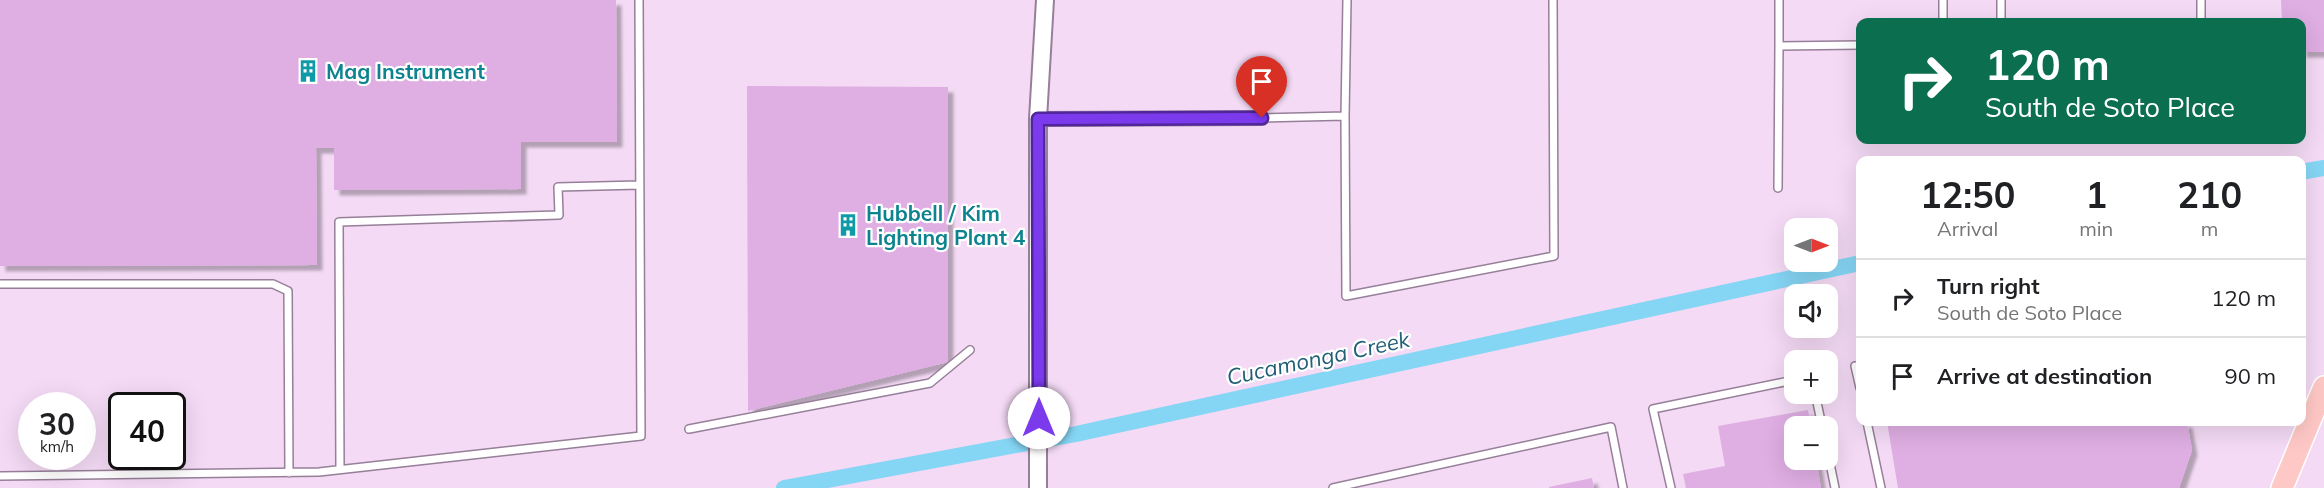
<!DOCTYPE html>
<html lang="en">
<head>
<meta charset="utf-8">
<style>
	body { margin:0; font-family:Mulish,sans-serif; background:#f2f2f2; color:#202124; height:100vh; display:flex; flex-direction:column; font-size:22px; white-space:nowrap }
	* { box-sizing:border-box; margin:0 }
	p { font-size:20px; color:#757577 }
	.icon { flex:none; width:33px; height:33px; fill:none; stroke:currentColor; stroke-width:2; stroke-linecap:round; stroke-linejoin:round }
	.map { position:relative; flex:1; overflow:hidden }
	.panel { position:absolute; left:1856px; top:156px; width:450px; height:270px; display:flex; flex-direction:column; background:#fff; border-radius:12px; box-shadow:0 6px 24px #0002 }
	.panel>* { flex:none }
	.top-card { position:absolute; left:1856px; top:18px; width:450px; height:126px; border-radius:12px; box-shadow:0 6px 24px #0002; background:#0b6e4f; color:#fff; overflow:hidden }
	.needle { width:39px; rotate:90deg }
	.controls { position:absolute; left:1784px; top:218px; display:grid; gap:12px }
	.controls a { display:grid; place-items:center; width:54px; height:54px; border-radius:12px; background:#fff; box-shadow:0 6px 24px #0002; font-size:30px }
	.speed { position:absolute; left:18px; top:392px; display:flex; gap:12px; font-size:30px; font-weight:700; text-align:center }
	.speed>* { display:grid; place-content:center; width:78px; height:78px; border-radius:50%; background:#fff; box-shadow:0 6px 24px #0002; line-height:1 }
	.speed small { font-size:15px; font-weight:400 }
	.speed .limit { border:3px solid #111; border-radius:9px; background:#fff; color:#111 }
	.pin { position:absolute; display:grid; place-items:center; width:51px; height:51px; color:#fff; margin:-62px -26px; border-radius:50% 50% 50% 0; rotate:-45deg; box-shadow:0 0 6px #0007 }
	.pin .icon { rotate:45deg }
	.me { position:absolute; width:66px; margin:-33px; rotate:0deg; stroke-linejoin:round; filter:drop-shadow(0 0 4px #0008) }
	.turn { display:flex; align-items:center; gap:21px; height:126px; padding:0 30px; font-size:27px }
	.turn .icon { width:78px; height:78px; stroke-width:2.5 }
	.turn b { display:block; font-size:42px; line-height:51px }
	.eta { display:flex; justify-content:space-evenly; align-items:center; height:102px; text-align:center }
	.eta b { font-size:36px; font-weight:700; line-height:42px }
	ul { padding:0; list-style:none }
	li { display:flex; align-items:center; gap:18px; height:78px; padding:0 30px; border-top:2px solid #e0e0e0 }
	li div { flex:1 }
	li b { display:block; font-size:22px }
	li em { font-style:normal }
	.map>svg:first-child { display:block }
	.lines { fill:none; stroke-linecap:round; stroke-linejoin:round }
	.canal { stroke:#85d5f4; stroke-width:16 }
	.building { fill:#dfaee3; filter:url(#shadow) }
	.service-casing { stroke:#967f98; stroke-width:10 }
	.minor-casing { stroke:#967f98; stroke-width:16 }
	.tertiary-casing { stroke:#967f98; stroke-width:20 }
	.primary-casing { stroke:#fff; stroke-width:24 }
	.service { stroke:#fff; stroke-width:7 }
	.minor { stroke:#fff; stroke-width:14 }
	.tertiary { stroke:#fff; stroke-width:16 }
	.primary { stroke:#fec8c6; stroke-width:21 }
	.route-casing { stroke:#51269a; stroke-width:15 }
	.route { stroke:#7c3aed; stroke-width:10 }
	.labels { text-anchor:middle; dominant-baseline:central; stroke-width:4.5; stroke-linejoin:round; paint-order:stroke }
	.culture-label { font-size:21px; font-weight:bold; fill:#0d838f; stroke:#fff; text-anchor:start }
	.water-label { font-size:22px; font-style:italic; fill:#205f75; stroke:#fff }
</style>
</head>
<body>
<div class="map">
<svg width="2324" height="488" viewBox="0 0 2324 488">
	<defs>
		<filter id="shadow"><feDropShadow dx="5.5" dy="5.5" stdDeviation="1.5" flood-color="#0004"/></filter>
	</defs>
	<rect width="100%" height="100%" fill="#f4daf5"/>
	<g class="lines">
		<!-- canal -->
		<path class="canal" d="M2301,172L2324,168
			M784,488L1076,434L1860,263"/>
	</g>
	<!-- building -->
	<path class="building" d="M0,0H616L617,142H521V189L334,190V148H316L317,265L0,266Z
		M2281,0H2324V52H2301V22H2282Z
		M747,86L948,87V362L748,411Z
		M1808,410L1811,426H1794V459H1816L1821,488H1686L1683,474L1725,466L1718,426Z
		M1887,422H2187L2192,450L2179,488H1898Z
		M1592,478L1594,488H1549V487Z"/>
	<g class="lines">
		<!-- service casing -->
		<g class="service-casing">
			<path id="service" d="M1347,0L1345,116L1346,296L1554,256L1553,0
				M2001,0V22
				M2201,0V22
				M1943,22V0
				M1779,46V0
				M1262,118L1345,116
				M1778,188L1779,46L1860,45
				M0,284H273L288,291L289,473
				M1860,366H1855L1860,388
				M1815,393L1822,426
				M1867,422L1881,488
				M689,429L930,383L970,350
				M1827,449L1835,488
				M340,469L339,222L559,215L558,187L639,185
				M0,476L319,472L641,436L639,0
				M1333,488L1611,427L1623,488
				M1671,488L1653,409L1794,380"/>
		</g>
		<!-- minor casing -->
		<g class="minor-casing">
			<path id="minor" d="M1038,119L1262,118"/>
		</g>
		<!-- tertiary casing -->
		<g class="tertiary-casing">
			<path id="tertiary" d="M1038,488V119L1045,0"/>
		</g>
		<!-- primary casing -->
		<g class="primary-casing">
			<path id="primary" d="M2282,488L2324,387"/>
		</g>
		<!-- service -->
		<use href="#service" class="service"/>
		<!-- minor -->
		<use href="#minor" class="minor"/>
		<!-- tertiary -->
		<use href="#tertiary" class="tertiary"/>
		<!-- primary -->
		<use href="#primary" class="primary"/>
	</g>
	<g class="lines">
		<!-- route casing -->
		<g class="route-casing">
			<path id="route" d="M1039,418L1038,119L1262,118"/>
		</g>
		<!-- route -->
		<use href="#route" class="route"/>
	</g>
	<!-- icons -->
	<defs>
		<g id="building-bare" transform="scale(1.8)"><path d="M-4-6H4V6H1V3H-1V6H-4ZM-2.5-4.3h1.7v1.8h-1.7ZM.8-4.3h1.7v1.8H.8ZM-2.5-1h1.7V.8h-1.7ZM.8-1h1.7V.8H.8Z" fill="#0f9aa8" stroke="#fff" stroke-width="2.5" paint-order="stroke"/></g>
	</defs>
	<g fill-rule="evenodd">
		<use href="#building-bare" x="308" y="71"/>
		<use href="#building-bare" x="848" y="225"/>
	</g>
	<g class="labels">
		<!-- culture labels -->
		<g class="culture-label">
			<text x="326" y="71">Mag Instrument</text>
			<text x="866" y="213">Hubbell / Kim<tspan x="866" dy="24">Lighting Plant 4</tspan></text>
		</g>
		<!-- water labels -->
		<g class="water-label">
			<text transform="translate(1318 358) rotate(-12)">Cucamonga Creek</text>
		</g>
	</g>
</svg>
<div class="controls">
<a><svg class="needle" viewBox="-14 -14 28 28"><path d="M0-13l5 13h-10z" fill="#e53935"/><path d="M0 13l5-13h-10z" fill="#757577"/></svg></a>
<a><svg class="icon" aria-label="sound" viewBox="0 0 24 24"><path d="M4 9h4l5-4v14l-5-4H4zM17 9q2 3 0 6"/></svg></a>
<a>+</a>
<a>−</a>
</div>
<div class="speed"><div>30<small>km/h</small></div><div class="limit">40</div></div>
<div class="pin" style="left:1262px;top:118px;background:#d93025"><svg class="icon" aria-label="arrive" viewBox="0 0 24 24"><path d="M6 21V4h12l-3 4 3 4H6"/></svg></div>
<svg class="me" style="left:1039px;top:418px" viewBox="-20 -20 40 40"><circle r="19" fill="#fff"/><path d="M0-13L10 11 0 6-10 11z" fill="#7c3aed"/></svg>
<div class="top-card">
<div class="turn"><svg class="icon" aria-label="right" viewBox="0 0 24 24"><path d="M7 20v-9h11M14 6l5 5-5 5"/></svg><div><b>120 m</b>South de Soto Place</div></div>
</div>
<section class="panel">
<div class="eta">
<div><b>12:50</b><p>Arrival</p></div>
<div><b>1</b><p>min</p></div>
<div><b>210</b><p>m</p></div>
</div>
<ul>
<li><svg class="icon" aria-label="right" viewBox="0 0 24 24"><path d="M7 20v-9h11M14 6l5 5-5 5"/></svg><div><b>Turn right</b><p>South de Soto Place</p></div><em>120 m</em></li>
<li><svg class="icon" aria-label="arrive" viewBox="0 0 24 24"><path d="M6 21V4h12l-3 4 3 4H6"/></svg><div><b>Arrive at destination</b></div><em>90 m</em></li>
</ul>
</section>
</div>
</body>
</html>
